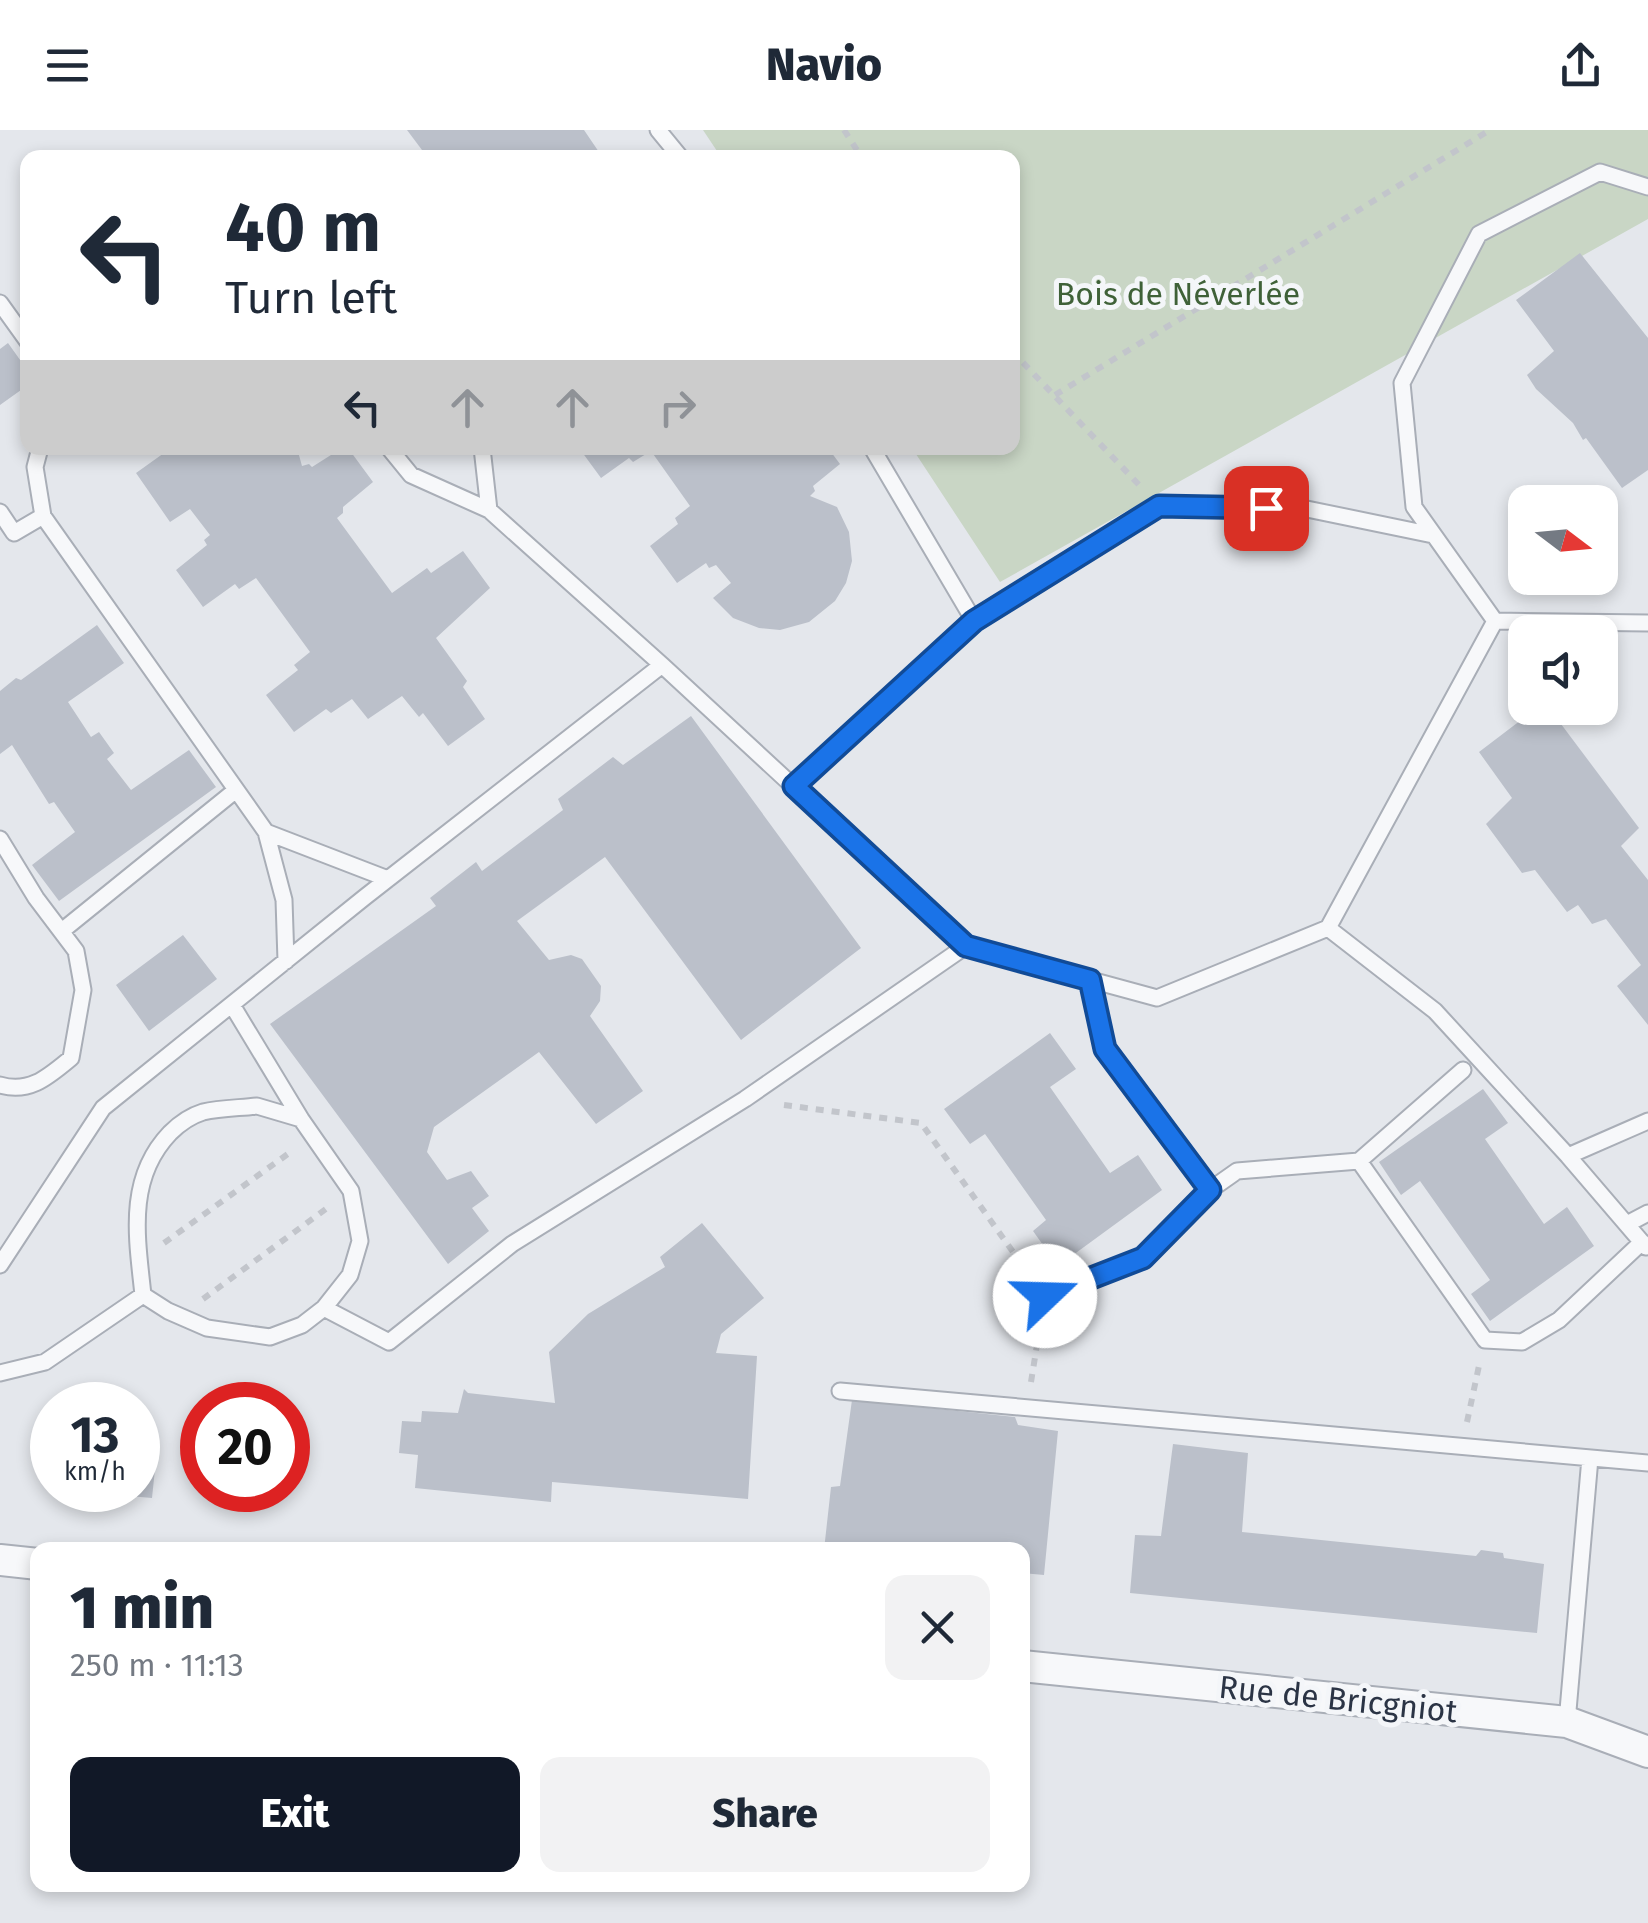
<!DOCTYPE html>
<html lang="en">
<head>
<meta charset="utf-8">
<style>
	body { margin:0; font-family:"Fira Sans",sans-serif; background:#f2f2f3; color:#1f2937; height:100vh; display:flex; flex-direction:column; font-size:38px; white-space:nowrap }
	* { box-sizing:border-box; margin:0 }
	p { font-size:32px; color:#747a83 }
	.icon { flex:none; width:55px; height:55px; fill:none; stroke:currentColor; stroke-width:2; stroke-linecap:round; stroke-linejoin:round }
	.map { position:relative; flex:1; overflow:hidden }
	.drawer { position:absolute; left:30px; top:1412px; width:1000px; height:350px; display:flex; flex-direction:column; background:#fff; border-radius:20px; box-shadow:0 5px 15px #0003 }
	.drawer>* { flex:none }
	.hud { position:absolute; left:20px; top:20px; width:1000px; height:305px; border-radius:20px; box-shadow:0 5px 15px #0003; background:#fff; color:#1f2937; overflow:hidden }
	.needle { width:65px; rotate:106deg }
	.tools { position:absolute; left:1508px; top:355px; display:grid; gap:20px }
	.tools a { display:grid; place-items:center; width:110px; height:110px; border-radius:20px; background:#fff; box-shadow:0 5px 15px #0003; font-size:50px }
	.speed { position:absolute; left:30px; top:1252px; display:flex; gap:20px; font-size:50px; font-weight:700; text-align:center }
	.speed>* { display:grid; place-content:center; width:130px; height:130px; border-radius:50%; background:#fff; box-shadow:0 5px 15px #0003; line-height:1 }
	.speed small { font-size:25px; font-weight:400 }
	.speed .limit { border:15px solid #d22; background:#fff; color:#111 }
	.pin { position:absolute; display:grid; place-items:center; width:85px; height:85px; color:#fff; margin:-42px; border-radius:20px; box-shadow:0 5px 15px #0006 }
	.me { position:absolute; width:110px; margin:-55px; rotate:69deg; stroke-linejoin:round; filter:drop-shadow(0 0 8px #0008) }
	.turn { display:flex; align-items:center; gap:35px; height:210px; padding:0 40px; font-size:45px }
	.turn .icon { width:130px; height:130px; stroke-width:2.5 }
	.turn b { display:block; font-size:70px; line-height:85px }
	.lanes { display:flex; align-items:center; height:95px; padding:0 40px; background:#0003; justify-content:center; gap:50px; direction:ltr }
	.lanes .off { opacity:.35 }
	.round { display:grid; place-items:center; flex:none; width:105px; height:105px; border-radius:20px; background:#f2f2f3 }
	.head { display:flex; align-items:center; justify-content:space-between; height:170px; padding:0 40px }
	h1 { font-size:60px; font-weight:800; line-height:75px }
	.button { display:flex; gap:20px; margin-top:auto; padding:20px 40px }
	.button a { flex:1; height:115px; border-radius:20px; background:#111827; color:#fff; font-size:40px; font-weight:800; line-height:115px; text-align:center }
	.button a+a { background:#f2f2f3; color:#1f2937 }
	header { display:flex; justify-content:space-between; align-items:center; height:130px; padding:0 40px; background:#fff; font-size:45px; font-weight:800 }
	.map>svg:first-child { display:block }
	.green { fill:#c9d6c5 }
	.building { fill:#bbc0ca }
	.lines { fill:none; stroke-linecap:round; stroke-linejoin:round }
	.service-casing { stroke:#a9aeb7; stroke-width:19 }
	.minor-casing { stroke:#a9aeb7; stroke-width:34 }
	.path { stroke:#c2c5cb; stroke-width:6; stroke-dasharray:8 8; stroke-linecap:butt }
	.service { stroke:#f7f8fa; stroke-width:15 }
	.minor { stroke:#f7f8fa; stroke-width:30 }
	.route-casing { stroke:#114b97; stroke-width:25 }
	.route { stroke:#1a73e8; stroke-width:18 }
	.labels { text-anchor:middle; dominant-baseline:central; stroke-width:10; stroke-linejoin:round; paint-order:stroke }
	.park-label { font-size:32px; fill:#3f6138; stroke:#f4f6f9 }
	.street-label { font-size:32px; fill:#2b3445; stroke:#f4f6f9 }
</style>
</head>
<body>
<header><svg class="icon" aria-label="menu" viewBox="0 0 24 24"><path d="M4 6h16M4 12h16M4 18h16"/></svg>Navio<svg class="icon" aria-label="share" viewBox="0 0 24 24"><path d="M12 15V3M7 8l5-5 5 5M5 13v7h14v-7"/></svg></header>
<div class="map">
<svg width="1648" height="1793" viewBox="0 0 1648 1793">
	<rect width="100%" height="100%" fill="#e4e7ec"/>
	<!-- green -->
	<path class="green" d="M703,0H1648V89L1000,452L912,318H1012V28L721,27Z"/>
	<!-- building -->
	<path class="building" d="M407,0H584L603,28H428Z
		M1580,123L1648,208V340L1622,358L1586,308L1583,310L1573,293L1536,259L1527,245L1554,221L1516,170Z
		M8,213L28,241V255L0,275V219Z
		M171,318H297L302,336L309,334L312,337L342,318H348L373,352L343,377V383L337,388L392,463L427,438L431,443L463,421L490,458L436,508L467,551L463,557L485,589L448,616L423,583L419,587L402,566L368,589L352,569L331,583L326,579L294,602L266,565L298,540L294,535L310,522L256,448L239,459L235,454L203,477L176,440L207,415L204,410L210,405L190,379L170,392L136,343Z
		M579,318H828L840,334L813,356L815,361L810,366L837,377L849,402L852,431L846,453L835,471L809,492L780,500L759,498L733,488L713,468L731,453L716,435L709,438L706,433L677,453L650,416L678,394L675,388L690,376L651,321L633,332L629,328L601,348Z
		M97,495L124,533L68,572L91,607L99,602L114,623L107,629L131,660L189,620L216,657L59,771L32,735L75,702L54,672L49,674L12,615L0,624V561L16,548L21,550Z
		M1537,578H1549L1639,698L1621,716L1648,750V895L1617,856L1641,835L1606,789L1592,794L1578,775L1567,782L1535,740L1522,743L1486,694L1512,668L1479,622Z
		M691,586L861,818L741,910L605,727L517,791L549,830L571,825L582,829L601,856L600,871L590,886L643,961L596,994L539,922L434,997L427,1022L447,1050L471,1041L489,1066L472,1078L489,1101L448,1134L270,894L436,776L430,768L476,732L482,741L563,680L558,669L613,627L623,635Z
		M183,805L217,849L149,901L116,855Z
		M1050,903L1076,939L1050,957L1110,1043L1138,1025L1162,1060L1058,1136L1033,1101L1046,1090L985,1004L970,1014L944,979Z
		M1483,959L1508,993L1485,1009L1544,1094L1567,1077L1594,1116L1490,1191L1471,1164L1490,1150L1420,1051L1401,1065L1379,1032Z
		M702,1093L764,1168L721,1204L716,1223L757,1226L748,1369L552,1352L551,1372L415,1358L418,1325L399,1323L402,1291L421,1292L422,1281L458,1283L464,1259L468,1263L555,1273L549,1222L588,1184L665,1137L660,1127Z
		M852,1270L1015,1287L1018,1295L1058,1301L1044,1445L1022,1443V1420H824L831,1357L840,1356Z
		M1173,1314L1248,1323L1242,1402L1476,1426L1481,1420L1503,1423L1504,1428L1544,1434L1537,1503L1130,1463L1135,1405L1161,1406Z
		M138,1318L157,1320L152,1368L95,1363V1360H138Z"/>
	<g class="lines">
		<!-- service casing -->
		<g class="service-casing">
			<path id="service" d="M658,0L681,28
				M0,173L28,212
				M40,318L35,337L43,386L266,702L388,749
				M389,318L411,345L489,380L662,535L966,816L1157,868L1328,798L1495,491L1648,493
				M482,318L489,380
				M872,318L974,491
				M0,382L14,403L43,386
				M1495,491L1414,377L1402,253L1479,104L1600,42L1648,57
				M793,656L974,491L1159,376L1302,378L1433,405
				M266,702L284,770L286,831
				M0,709L36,768L76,821L83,860L71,928C49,946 30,964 0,955
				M1328,798L1435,881L1568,1026L1648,991
				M63,800L236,660
				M232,875L301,989
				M257,976L301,989L351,1061L360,1111L350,1145L324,1178L302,1195L270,1207L207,1198L168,1181L143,1165C137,1108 126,1049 170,1003C180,993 190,986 203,982C220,978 240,978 257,976Z
				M1568,1026L1646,1117
				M1359,1031L1485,1210L1522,1212L1559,1190L1642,1112
				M1210,1060L1237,1041L1359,1031L1463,940
				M1629,1093L1648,1083
				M0,1135L103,978L365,767L662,535
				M1045,1166L1143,1127L1210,1060L1105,919L1090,850
				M324,1178L389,1212L512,1114L745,969L966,816
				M0,1243L45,1232L143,1165
				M840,1261L1648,1333
				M1567,1592L1590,1328"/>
		</g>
		<!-- minor casing -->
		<g class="minor-casing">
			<path id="minor" d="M0,1430L38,1434
				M1022,1536L1567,1592L1648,1622"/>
		</g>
		<!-- path -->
		<path class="path" d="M844,0L862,28
			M1012,221L1141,357
			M1055,265L1490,0
			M784,975L921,993L1031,1147
			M164,1113L292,1021
			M203,1169L330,1076
			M1031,1252L1041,1190
			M1467,1292L1480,1231"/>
		<!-- service -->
		<use href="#service" class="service"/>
		<!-- minor -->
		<use href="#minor" class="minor"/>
	</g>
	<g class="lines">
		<!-- route casing -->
		<g class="route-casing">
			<path id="route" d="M1045,1166L1143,1128L1210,1060L1105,919L1090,850L966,816L794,656L974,491L1159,376L1266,378"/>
		</g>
		<!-- route -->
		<use href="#route" class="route"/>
	</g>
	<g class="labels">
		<!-- park labels -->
		<g class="park-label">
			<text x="1178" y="164">Bois de Néverlée</text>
		</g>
		<!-- street labels -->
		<g class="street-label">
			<text transform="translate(1338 1569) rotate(6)">Rue de Bricgniot</text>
		</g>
	</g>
</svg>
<div class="tools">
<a><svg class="needle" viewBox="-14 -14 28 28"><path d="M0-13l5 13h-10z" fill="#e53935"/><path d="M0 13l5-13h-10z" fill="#747a83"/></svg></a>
<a><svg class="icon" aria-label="sound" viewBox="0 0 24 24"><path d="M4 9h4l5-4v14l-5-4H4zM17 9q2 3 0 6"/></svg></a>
</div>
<div class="speed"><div>13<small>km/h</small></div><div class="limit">20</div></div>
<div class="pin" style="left:1266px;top:378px;background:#d93025"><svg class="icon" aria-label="arrive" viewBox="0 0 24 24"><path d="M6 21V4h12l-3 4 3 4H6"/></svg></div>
<svg class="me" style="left:1045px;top:1166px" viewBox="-20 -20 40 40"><circle r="19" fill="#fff"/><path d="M0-13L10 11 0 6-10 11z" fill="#1a73e8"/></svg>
<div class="hud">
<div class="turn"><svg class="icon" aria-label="left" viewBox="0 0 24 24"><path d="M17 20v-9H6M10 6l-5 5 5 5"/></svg><div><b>40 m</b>Turn left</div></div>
<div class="lanes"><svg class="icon" aria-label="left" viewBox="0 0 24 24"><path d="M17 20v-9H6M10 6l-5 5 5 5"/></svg><svg class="icon off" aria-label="ahead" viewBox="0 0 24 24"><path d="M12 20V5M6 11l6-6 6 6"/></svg><svg class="icon off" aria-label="ahead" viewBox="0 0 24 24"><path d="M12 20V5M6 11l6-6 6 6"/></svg><svg class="icon off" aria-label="right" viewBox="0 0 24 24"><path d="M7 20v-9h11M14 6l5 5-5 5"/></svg></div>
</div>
<section class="drawer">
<div class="head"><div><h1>1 min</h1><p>250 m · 11:13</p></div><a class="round"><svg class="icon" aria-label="close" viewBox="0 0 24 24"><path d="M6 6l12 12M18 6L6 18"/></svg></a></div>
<div class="button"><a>Exit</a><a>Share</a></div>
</section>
</div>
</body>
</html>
